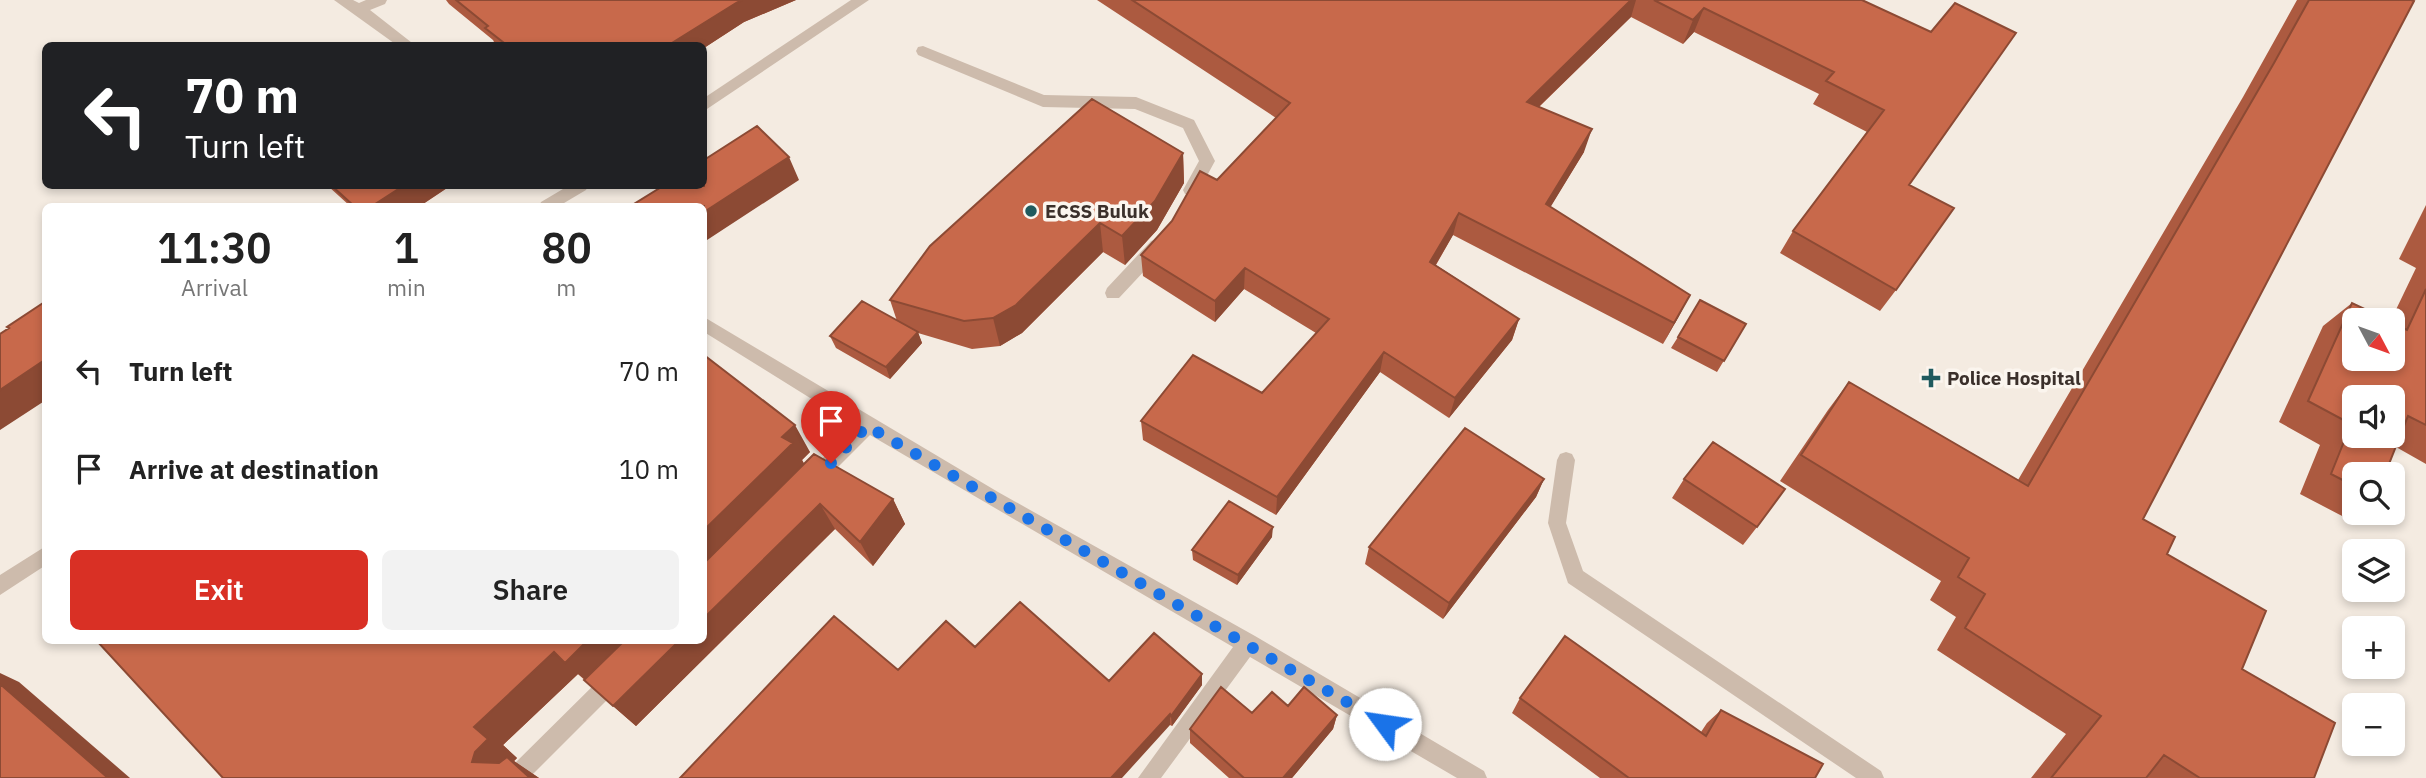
<!DOCTYPE html>
<html lang="en">
<head>
<meta charset="utf-8">
<style>
	body { margin:0; font-family:"IBM Plex Sans",sans-serif; background:#f2f2f2; color:#222; height:100vh; display:flex; flex-direction:column; font-size:26px; white-space:nowrap }
	* { box-sizing:border-box; margin:0 }
	p { font-size:23px; color:#767676 }
	.icon { flex:none; width:38px; height:38px; fill:none; stroke:currentColor; stroke-width:2; stroke-linecap:round; stroke-linejoin:round }
	.map { position:relative; flex:1; overflow:hidden }
	.details { position:absolute; left:42px; top:203px; width:665px; height:441px; display:flex; flex-direction:column; background:#fff; border-radius:10px; box-shadow:0 4px 10px #0003 }
	.details>* { flex:none }
	.top-card { position:absolute; left:42px; top:42px; width:665px; height:147px; border-radius:10px; box-shadow:0 4px 10px #0003; background:#202124; color:#fff; overflow:hidden }
	.needle { width:46px; rotate:131deg }
	.tools { position:absolute; left:2342px; top:308px; display:grid; gap:14px }
	.tools a { display:grid; place-items:center; width:63px; height:63px; border-radius:10px; background:#fff; box-shadow:0 4px 10px #0003; font-size:35px }
	.pin { position:absolute; display:grid; place-items:center; width:60px; height:60px; color:#fff; margin:-72px -30px; border-radius:50% 50% 50% 0; rotate:-45deg; box-shadow:0 0 7px #0007 }
	.pin .icon { rotate:45deg }
	.me { position:absolute; width:77px; margin:-38px; rotate:301deg; stroke-linejoin:round; filter:drop-shadow(0 0 5px #0008) }
	.turn { display:flex; align-items:center; gap:24px; height:147px; padding:0 28px; font-size:32px }
	.turn .icon { width:91px; height:91px; stroke-width:2.5 }
	.turn b { display:block; font-size:49px; line-height:60px }
	.eta { display:flex; justify-content:space-evenly; align-items:center; height:119px; text-align:center }
	.eta b { font-size:42px; font-weight:600; line-height:49px }
	.primary-button { display:flex; gap:14px; margin-top:auto; padding:14px 28px }
	.primary-button a { flex:1; height:80px; border-radius:10px; background:#d93025; color:#fff; font-size:28px; font-weight:600; line-height:80px; text-align:center }
	.primary-button a+a { background:#f2f2f2; color:#222 }
	ul { padding:0; list-style:none }
	li { display:flex; align-items:center; gap:21px; height:98px; padding:0 28px }
	li div { flex:1 }
	li b { display:block; font-size:26px }
	li em { font-style:normal }
	.map>svg:first-child { display:block }
	.lines { fill:none; stroke-linecap:round; stroke-linejoin:round }
	.minor { fill:#cdbbac; fill-rule:evenodd }
	.wall { fill:#ac5a40 }
	.shaded-wall { fill:#8c4a34 }
	.building { fill:#c8694b; stroke:#8c4a34; stroke-width:2; fill-rule:evenodd }
	.route { stroke:#1a73e8; stroke-width:12; stroke-dasharray:0 21.6 }
	.poi-dot { fill:#1f5a5e; stroke:#fbf5ee; stroke-width:2.5 }
	.labels { text-anchor:middle; dominant-baseline:central; stroke-width:7; stroke-linejoin:round; paint-order:stroke }
	.poi-label { font-size:19px; font-weight:bold; fill:#3b302b; stroke:#fbf5ee; text-anchor:start }
</style>
</head>
<body>
<div class="map">
<svg width="2426" height="778" viewBox="0 0 2426 778">
	<rect width="100%" height="100%" fill="#f4ebe1"/>
	<g class="lines">
		<!-- minor -->
		<path class="minor" d="M334,0H353L359,3L366,0H387L385,4L370,10L416,46H398Z
			M851,0H869L704,111V98Z
			M923,46L1044,95L1136,97L1194,120L1215,161L1197,194H1185L1183,190L1199,161L1183,128L1135,109L1043,107L918,55L916,51L918,47Z
			M568,186H588L586,190L559,206H539L541,202Z
			M1157,239L1163,241L1165,246L1163,251L1119,298H1107L1105,293L1107,288L1151,241Z
			M704,317L998,492L1255,636L1484,771L1487,778H1457L1250,657L1161,778H1138L1233,647L870,435L821,484L815,486L809,484L806,478L809,472L855,426L704,332Z
			M1566,452L1572,454L1575,460L1566,523L1583,571L1881,771L1884,778H1856L1568,583L1548,523L1557,460L1560,454Z
			M46,546V565L0,595V575Z
			M616,667L623,670L626,677L623,684L529,778H504L507,771L609,670Z"/>
	</g>
	<!-- wall -->
	<path class="wall" d="M446,0H796L744,22L704,48V46H496L493,40L449,4Z
		M1097,0H1862L1910,185L1896,290L1880,311L1780,253L1793,231L1867,132L1813,104L1819,94L1694,32L1683,44L1631,17L1539,107L1584,152L1550,207L1679,316L1663,344L1453,235L1436,265L1519,319L1512,340L1449,418L1380,372L1276,515L1143,440L1141,421L1262,393L1316,333L1244,289L1215,322L1143,276L1141,255L1217,180L1276,118Z
		M2297,0H2411L2143,519L2167,554L2314,778H2031L2066,734L1937,650L1956,617L1930,600L1941,581L1780,481L1828,410L1849,382L2018,480L2243,97Z
		M1183,153L1184,183L1157,230L1125,265L1103,252L1022,333L1000,346L972,349L918,333L922,343L890,379L836,348L830,336L897,321L890,300Z
		M328,186H450L420,206H350Z
		M2426,205V464L2396,447L2354,474V511L2344,517L2300,494L2320,445L2279,422L2323,326L2352,303L2392,359V320H2391L2416,268L2399,259Z
		M1746,324L1717,372L1671,348L1678,337Z
		M704,355L810,452L802,460L804,464L893,499L905,524L873,566L835,529L636,726L613,706L578,674L503,745L517,758L514,761L539,778H223L96,640H704Z
		M1544,479L1536,497L1443,619L1365,564L1369,547Z
		M1684,479L1757,527L1743,545L1672,498Z
		M1272,537L1237,585L1193,560L1192,550Z
		M898,670L1109,681L1202,674V685L1172,726L1170,725Z
		M1520,698L1701,732L1707,723L1721,710L1815,778H1600L1512,713Z
		M1288,706L1337,715L1333,729L1292,778H1229L1190,743V729L1252,713Z"/>
	<!-- shaded-wall -->
	<path class="shaded-wall" d="M742,0H796L744,22L704,48V46H667L736,3Z
		M1631,0H1636L1631,17L1520,125L1527,102Z
		M1704,8L1694,32L1683,44L1693,20Z
		M1592,129L1584,152L1539,226L1546,204Z
		M1183,153L1184,183L1157,230L1125,265L1122,236Z
		M789,157L799,180L704,242V212Z
		M403,186H450L420,206H372Z
		M1459,213L1453,235L1425,283L1430,262Z
		M1100,223L1103,252L1022,333L1000,346L993,318Z
		M1245,268L1244,289L1215,322V301Z
		M1690,295L1679,316L1663,344L1674,323Z
		M1519,319L1512,340L1449,418L1455,398Z
		M918,332L922,343L890,379L886,367Z
		M1384,352L1380,372L1276,515L1277,497Z
		M46,359V400L0,430V390Z
		M795,425L810,452L802,460L808,470L704,574V530L782,437Z
		M1544,479L1536,497L1443,619L1449,603Z
		M893,499L905,524L873,566L860,542Z
		M820,504L835,529L636,726L613,706L680,640H704V618Z
		M1273,527L1272,537L1237,585L1238,575Z
		M588,640H634L591,684L578,674L503,745L517,758L514,761L539,778H530L505,770L472,762L475,752L474,727L554,652Z
		M0,673L19,682L130,778H108L0,684Z
		M1202,674V685L1172,726L1171,716Z
		M1170,714V725L1122,778H1111Z
		M1337,715L1333,729L1292,778H1283Z"/>
	<!-- building -->
	<path class="building" d="M456,0H742L736,3L667,46H508L485,28L488,26Z
		M1132,0H1631L1527,102L1592,129L1546,204L1690,295L1674,323L1459,213L1430,262L1519,319L1455,398L1384,352L1277,497L1141,421L1193,355L1262,393L1329,319L1245,268L1215,301L1141,255L1172,221L1200,171L1217,180L1290,103Z
		M1654,0H1862L1931,32L1955,3L2016,33L1909,185L1954,208L1896,290L1793,231L1884,110L1826,81L1834,72L1704,8L1693,20Z
		M2309,0H2411L2414,1L2143,519L2175,537L2167,554L2266,611L2242,669L2335,723L2314,778H2200L2164,755L2146,778H2051L2101,716L1965,628L1985,594L1958,577L1969,558L1801,455L1849,382L2028,486L2274,63Z
		M1092,99L1183,153L1155,201L1122,236L1100,223L1016,305L993,318L964,321L890,300L930,246Z
		M757,126L789,157L704,212V206H636L634,204L663,186H704V160Z
		M332,186H403L372,206H354Z
		M2426,289V425L2408,416L2385,474H2354V486L2331,474L2351,424L2308,401L2352,303L2388,320H2354V359H2392V323L2407,330ZM2354,397H2392V436H2354Z
		M1700,300L1746,324L1724,361L1678,337Z
		M46,301V359L0,390V334L9,328L7,327Z
		M862,301L918,332L886,367L830,336Z
		M704,355L795,425L782,437L793,443L704,530Z
		M1465,428L1544,479L1449,603L1369,547Z
		M1713,442L1785,489L1757,527L1684,479Z
		M814,454L893,499L860,542L820,504L704,618V563Z
		M1229,501L1273,527L1238,575L1192,550Z
		M1020,602L1109,681L1154,633L1202,674L1171,716L1170,714L1111,778H680L834,616L898,670L946,621L975,647Z
		M1565,636L1706,736L1721,710L1823,764L1815,778H1629L1520,698Z
		M96,640H588L565,663L554,652L474,727L488,739L475,752L472,762L499,763L507,757L530,778H223Z
		M625,640H680L613,706L584,680Z
		M0,684L108,778H0Z
		M1221,687L1252,713L1272,692L1288,706L1304,687L1337,715L1283,778H1244L1190,729Z"/>
	<g class="lines">
		<!-- route -->
		<path class="route" d="M831,463L867,426L1385,724"/>
	</g>
	<!-- markers -->
	<g class="poi-dot">
		<circle cx="1031" cy="211" r="7"/>
		<path d="M1927.5 367.5h7v7h7v7h-7v7h-7v-7h-7v-7h7z"/>
	</g>
	<g class="labels">
		<!-- poi labels -->
		<g class="poi-label">
			<text x="1045" y="211">ECSS Buluk</text>
			<text x="1947" y="378">Police Hospital</text>
		</g>
	</g>
</svg>
<div class="tools">
<a><svg class="needle" viewBox="-14 -14 28 28"><path d="M0-13l5 13h-10z" fill="#e53935"/><path d="M0 13l5-13h-10z" fill="#767676"/></svg></a>
<a><svg class="icon" aria-label="sound" viewBox="0 0 24 24"><path d="M4 9h4l5-4v14l-5-4H4zM17 9q2 3 0 6"/></svg></a>
<a><svg class="icon" aria-label="search" viewBox="0 0 24 24"><circle cx="10" cy="10" r="6"/><path d="M15 15l6 6"/></svg></a>
<a><svg class="icon" aria-label="layers" viewBox="0 0 24 24"><path d="M12 4l9 5-9 5-9-5zM3 14l9 5 9-5"/></svg></a>
<a>+</a>
<a>−</a>
</div>
<div class="pin" style="left:831px;top:463px;background:#d93025"><svg class="icon" aria-label="arrive" viewBox="0 0 24 24"><path d="M6 21V4h12l-3 4 3 4H6"/></svg></div>
<svg class="me" style="left:1385px;top:724px" viewBox="-20 -20 40 40"><circle r="19" fill="#fff"/><path d="M0-13L10 11 0 6-10 11z" fill="#1a73e8"/></svg>
<div class="top-card">
<div class="turn"><svg class="icon" aria-label="left" viewBox="0 0 24 24"><path d="M17 20v-9H6M10 6l-5 5 5 5"/></svg><div><b>70 m</b>Turn left</div></div>
</div>
<section class="details">
<div class="eta">
<div><b>11:30</b><p>Arrival</p></div>
<div><b>1</b><p>min</p></div>
<div><b>80</b><p>m</p></div>
</div>
<ul>
<li><svg class="icon" aria-label="left" viewBox="0 0 24 24"><path d="M17 20v-9H6M10 6l-5 5 5 5"/></svg><div><b>Turn left</b></div><em>70 m</em></li>
<li><svg class="icon" aria-label="arrive" viewBox="0 0 24 24"><path d="M6 21V4h12l-3 4 3 4H6"/></svg><div><b>Arrive at destination</b></div><em>10 m</em></li>
</ul>
<div class="primary-button"><a>Exit</a><a>Share</a></div>
</section>
</div>
</body>
</html>
